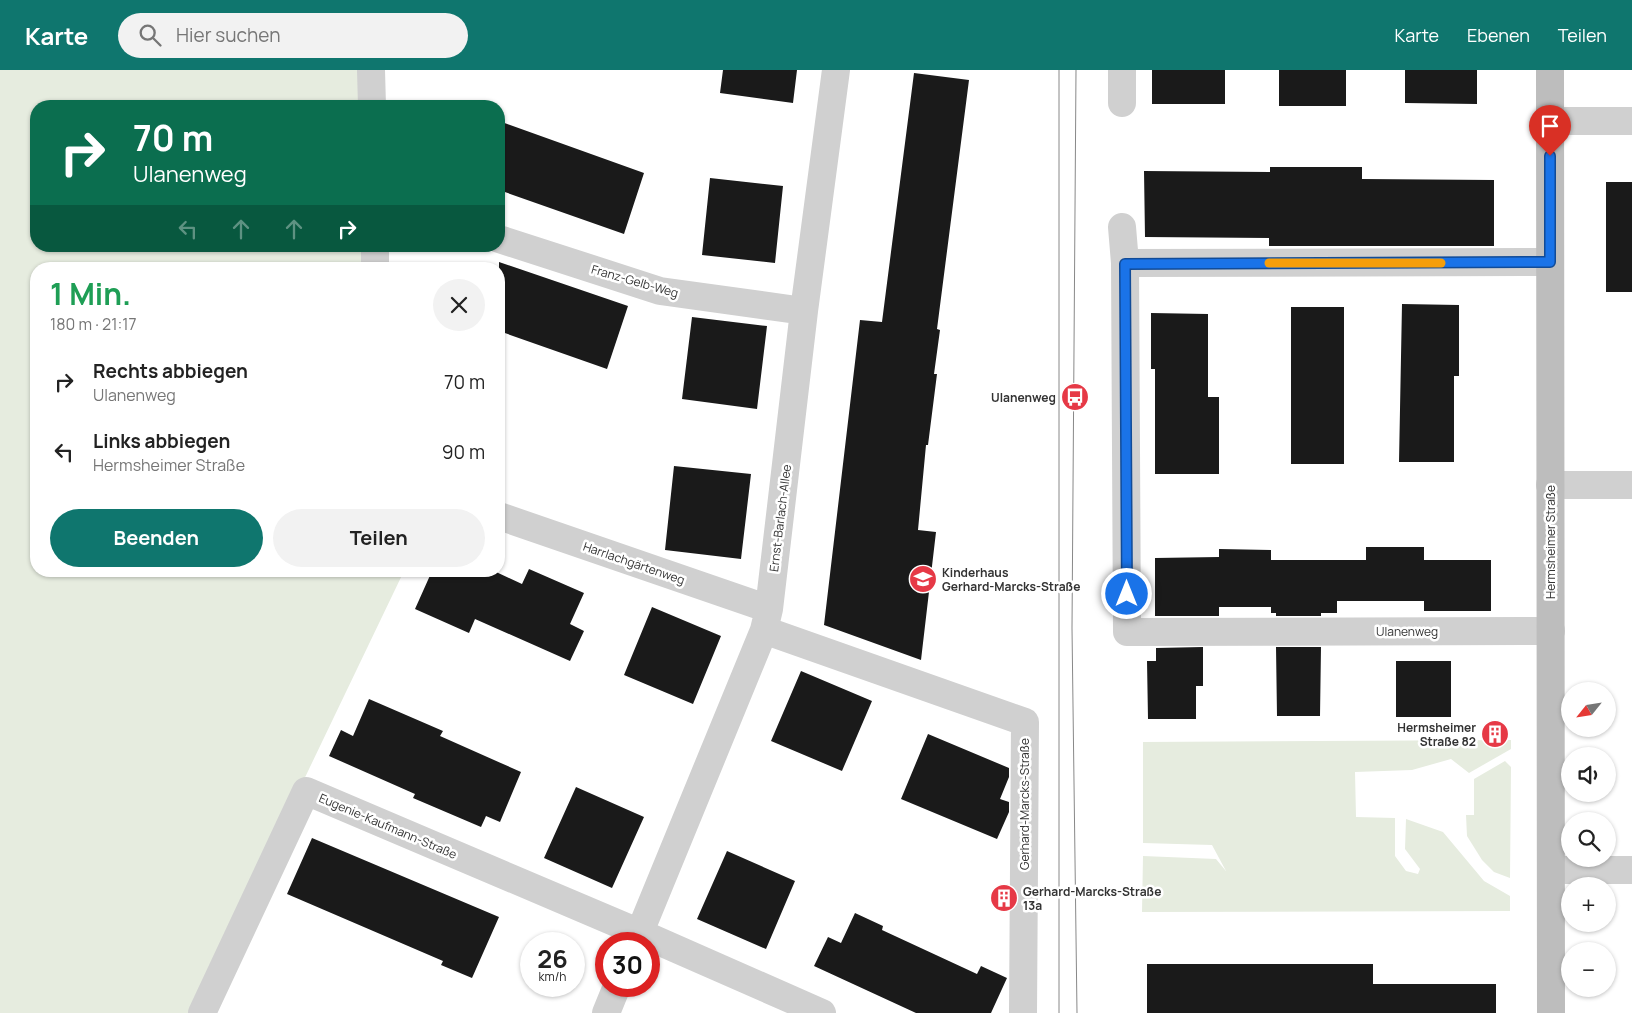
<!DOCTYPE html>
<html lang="de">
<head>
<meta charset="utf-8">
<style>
	body { margin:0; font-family:Manrope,sans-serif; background:#f2f2f2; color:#222; height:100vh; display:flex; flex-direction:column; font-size:19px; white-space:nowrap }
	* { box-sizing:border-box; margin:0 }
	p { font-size:16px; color:#767676 }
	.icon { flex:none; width:28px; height:28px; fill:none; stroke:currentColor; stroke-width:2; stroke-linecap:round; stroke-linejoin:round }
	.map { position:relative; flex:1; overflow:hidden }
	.drawer { position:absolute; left:30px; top:192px; width:475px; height:315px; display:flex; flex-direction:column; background:#fff; border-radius:20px; box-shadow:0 1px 4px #0004 }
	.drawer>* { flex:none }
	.banner { position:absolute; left:30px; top:30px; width:475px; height:152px; border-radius:20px; box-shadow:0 1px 4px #0004; background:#0b6e4f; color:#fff; overflow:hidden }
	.needle { width:32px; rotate:240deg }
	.tools { position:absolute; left:1561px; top:612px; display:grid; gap:10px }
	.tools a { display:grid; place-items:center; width:55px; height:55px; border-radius:50%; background:#fff; box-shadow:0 1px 4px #0004; font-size:25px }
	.speed { position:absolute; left:520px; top:862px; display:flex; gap:10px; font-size:25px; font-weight:700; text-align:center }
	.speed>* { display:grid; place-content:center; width:65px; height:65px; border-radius:50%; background:#fff; box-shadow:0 1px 4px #0004; line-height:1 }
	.speed small { font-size:12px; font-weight:400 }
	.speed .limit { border:8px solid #d22; background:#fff; color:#111 }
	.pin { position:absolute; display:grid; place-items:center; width:42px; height:42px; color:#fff; margin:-51px -21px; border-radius:50% 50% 50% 0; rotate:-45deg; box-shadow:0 0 5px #0007 }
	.pin .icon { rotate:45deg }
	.me { position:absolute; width:55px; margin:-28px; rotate:0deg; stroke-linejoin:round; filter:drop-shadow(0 0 4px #0008) }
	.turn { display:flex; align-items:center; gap:18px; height:105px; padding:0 20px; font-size:22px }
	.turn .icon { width:65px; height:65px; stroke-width:2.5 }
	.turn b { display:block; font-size:35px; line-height:42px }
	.lanes { display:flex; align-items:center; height:48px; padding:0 20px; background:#0003; justify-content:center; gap:25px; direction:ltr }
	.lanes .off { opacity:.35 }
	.round { display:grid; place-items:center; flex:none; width:52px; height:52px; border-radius:26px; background:#f2f2f2 }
	.overview { display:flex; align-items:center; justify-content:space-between; height:85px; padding:0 20px }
	h1 { font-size:30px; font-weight:700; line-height:38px; color:#1e9e55 }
	.primary-button { display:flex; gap:10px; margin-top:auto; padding:10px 20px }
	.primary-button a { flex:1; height:58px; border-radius:30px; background:#0f766e; color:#fff; font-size:20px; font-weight:700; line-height:58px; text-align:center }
	.primary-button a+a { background:#f2f2f2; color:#222 }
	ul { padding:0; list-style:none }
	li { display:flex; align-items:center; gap:15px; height:70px; padding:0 20px }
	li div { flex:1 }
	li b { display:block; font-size:19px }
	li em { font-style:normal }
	header { display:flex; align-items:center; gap:30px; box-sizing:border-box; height:70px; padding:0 25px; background:#0f766e; color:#fff }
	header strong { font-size:24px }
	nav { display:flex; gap:28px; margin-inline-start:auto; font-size:18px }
	.search { width:350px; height:45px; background:#f2f2f2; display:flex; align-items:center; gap:12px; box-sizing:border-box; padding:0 18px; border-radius:28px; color:#767676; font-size:19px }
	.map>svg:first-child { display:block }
	.green { fill:#e6ecdf }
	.building { fill:#1a1a1a }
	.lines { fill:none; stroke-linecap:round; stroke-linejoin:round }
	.street { stroke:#d0d0d0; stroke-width:28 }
	.secondary { stroke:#bdbdbd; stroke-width:28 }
	.tram { stroke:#888; stroke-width:1 }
	.route-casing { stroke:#114b97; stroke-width:12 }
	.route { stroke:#1a73e8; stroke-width:9 }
	.slow { stroke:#f59e0b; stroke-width:9 }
	.labels { text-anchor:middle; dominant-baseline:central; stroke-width:5; stroke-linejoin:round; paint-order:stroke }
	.street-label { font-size:12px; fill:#333; stroke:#fff }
	.poi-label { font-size:12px; font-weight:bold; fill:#333; stroke:#fff; text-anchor:end }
</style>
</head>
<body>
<header>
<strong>Karte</strong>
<div class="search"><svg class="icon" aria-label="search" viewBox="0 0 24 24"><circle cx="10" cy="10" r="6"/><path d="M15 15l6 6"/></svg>Hier suchen</div>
<nav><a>Karte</a><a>Ebenen</a><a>Teilen</a></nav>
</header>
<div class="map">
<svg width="1632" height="943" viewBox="0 0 1632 943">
	<rect width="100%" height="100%" fill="#fff"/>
	<!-- green -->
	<path class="green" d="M0,0H361L362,36H36V176H363V199H36V501H404L192,943H0Z
		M1511,670V679L1469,703L1451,689L1412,700L1355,702L1356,747L1395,748V786L1406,801L1418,804L1420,799L1405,779L1406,749L1443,762L1484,811L1510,826V841L1142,842L1143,786L1216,789L1226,801L1212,775L1143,773V672Z
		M1505,691L1511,697L1510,808L1494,802L1482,790L1467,766L1466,745H1474V709Z"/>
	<!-- building -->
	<path class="building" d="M723,0H797L793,33L720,23Z
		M1152,0H1225V34H1152Z
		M1279,0H1346V36H1279Z
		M1405,0H1477V34L1405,33Z
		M914,3L969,10L937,259L940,260L934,304H937L928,375H926L918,460L936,462L921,590L824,555L860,250L882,252Z
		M499,51L644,103L624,164L499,120Z
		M1270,97H1362V109L1494,110V176H1269V168L1145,167L1144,101L1270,102Z
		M710,108L783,116L775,193L702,185Z
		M1606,112H1632V222H1606Z
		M499,192L628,236L607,299L499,261Z
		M1402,234L1459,235V306H1454V392H1399Z
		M1291,237H1344V394H1291Z
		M1151,243L1208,244V327H1219V404H1155V299H1151Z
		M692,247L767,256L757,339L682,329Z
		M674,396L751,404L741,489L665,480Z
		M1366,477H1424V490H1491V541H1424V531H1337V543H1321V546H1276V543H1271V537H1219V546H1155V488L1219,487V479L1271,480V490H1366Z
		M529,499L584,523L570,554L584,561L570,591L475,549L469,563L415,539L432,501H494L522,514Z
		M652,537L721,566L693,634L624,605Z
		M1203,577V616H1196V649H1148L1147,591H1156V578Z
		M1276,577H1321L1320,646H1277Z
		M1396,591H1451V647H1396Z
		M801,601L872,631L842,701L771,671Z
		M369,629L443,661L440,666L521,702L500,752L486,746L481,757L413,728L415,724L329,686L341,660L353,666Z
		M928,664L1009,698V707L1000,729L1009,732V742L997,769L901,729Z
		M576,717L644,747L612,818L544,788Z
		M312,768L499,847L472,908L441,895L443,891L287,824Z
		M727,781L795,811L766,879L697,849Z
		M855,843L883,856L882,860L977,904L981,896L1007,908L991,943H916L814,896L828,867L841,873Z
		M1147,894H1373V914H1496V943H1147Z"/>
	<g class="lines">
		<!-- street -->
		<path class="street" d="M371,0L372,36
			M1122,0V33
			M1550,51H1632
			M1122,157L1125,193L1127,562L1551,561
			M499,169L660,221L804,241
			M375,176V199
			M1125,193L1550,192
			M1550,415H1632
			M499,446L769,539
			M764,560L1025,652L1023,943
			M1552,800H1632
			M635,874L764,560L769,539L804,241L836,0
			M202,943L306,721L640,863L822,943
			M606,943L617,916"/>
		<!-- secondary -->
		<path class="secondary" d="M1550,0L1551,943"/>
		<!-- tram -->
		<path class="tram" d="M1076,0L1072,558L1077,943
			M1059,943V0"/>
	</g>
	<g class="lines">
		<!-- route casing -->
		<g class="route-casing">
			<path id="route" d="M1127,524L1125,194L1550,192V86"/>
		</g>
		<!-- route -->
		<use href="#route" class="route"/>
		<!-- slow -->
		<path class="slow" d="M1269,193H1441"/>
	</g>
	<!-- icons -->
	<defs>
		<g id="bus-disc" transform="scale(1.4375)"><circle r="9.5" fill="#e63946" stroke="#fff"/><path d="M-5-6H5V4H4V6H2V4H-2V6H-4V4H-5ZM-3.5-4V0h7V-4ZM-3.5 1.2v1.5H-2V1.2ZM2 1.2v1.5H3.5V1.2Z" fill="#fff"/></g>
		<g id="school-disc" transform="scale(1.4375)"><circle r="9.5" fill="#e63946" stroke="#fff"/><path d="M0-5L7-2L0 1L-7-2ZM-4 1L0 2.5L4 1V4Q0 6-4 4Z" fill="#fff"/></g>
		<g id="building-disc" transform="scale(1.4375)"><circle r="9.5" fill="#e63946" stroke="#fff"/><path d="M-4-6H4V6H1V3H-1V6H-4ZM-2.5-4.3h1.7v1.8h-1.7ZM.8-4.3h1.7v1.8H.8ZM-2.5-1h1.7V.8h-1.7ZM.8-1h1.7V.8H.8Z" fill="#fff"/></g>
	</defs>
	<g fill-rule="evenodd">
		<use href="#bus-disc" x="1075" y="327"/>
		<use href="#school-disc" x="923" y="509"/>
		<use href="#building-disc" x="1495" y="664"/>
		<use href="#building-disc" x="1004" y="828"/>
	</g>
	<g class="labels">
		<!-- street labels -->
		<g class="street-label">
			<text transform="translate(635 211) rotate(16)">Franz-Gelb-Weg</text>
			<text transform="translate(780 448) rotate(-83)">Ernst-Barlach-Allee</text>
			<text transform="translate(1550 472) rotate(-90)">Hermsheimer Straße</text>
			<text transform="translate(634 493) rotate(19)">Harrlachgärtenweg</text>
			<text x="1407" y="561">Ulanenweg</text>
			<text transform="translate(1024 734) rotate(-90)">Gerhard-Marcks-Straße</text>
			<text transform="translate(388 756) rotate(23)">Eugenie-Kaufmann-Straße</text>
		</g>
		<!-- poi labels -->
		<g class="poi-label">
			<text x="1056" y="327">Ulanenweg</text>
			<text x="942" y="502" text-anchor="start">Kinderhaus<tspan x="942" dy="14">Gerhard-Marcks-Straße</tspan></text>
			<text x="1476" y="657">Hermsheimer<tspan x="1476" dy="14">Straße 82</tspan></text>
			<text x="1023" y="821" text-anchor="start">Gerhard-Marcks-Straße<tspan x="1023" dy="14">13a</tspan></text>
		</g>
	</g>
</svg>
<div class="tools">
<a><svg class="needle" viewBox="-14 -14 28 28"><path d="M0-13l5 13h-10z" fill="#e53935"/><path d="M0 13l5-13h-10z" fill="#767676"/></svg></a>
<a><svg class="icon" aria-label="sound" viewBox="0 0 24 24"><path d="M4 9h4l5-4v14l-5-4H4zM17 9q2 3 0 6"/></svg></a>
<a><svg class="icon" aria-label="search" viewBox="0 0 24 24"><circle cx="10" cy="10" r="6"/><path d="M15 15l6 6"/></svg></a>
<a>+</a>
<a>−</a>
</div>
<div class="speed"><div>26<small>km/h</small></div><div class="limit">30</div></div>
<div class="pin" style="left:1550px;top:86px;background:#d93025"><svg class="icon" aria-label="arrive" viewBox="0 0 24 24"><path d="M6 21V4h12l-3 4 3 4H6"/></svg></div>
<svg class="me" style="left:1127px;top:524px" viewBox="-20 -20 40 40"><circle r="17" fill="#1a73e8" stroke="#fff" stroke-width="3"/><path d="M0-11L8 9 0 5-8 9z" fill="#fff"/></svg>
<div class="banner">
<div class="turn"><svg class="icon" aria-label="right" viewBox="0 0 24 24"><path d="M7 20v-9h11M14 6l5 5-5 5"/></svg><div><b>70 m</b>Ulanenweg</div></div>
<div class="lanes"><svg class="icon off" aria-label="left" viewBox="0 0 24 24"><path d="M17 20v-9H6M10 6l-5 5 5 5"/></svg><svg class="icon off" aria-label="ahead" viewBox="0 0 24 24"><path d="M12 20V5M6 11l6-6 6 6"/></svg><svg class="icon off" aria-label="ahead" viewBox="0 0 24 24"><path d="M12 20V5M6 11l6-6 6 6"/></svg><svg class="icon" aria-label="right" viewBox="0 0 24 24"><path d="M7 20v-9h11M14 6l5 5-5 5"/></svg></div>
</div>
<section class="drawer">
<div class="overview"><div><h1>1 Min.</h1><p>180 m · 21:17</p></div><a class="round"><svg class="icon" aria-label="close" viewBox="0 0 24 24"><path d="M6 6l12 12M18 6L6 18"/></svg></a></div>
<ul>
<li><svg class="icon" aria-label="right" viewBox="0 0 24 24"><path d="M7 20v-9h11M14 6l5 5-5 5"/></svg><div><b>Rechts abbiegen</b><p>Ulanenweg</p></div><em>70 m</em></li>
<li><svg class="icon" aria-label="left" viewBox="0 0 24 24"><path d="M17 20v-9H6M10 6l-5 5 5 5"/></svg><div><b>Links abbiegen</b><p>Hermsheimer Straße</p></div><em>90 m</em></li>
</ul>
<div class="primary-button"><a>Beenden</a><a>Teilen</a></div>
</section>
</div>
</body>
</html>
